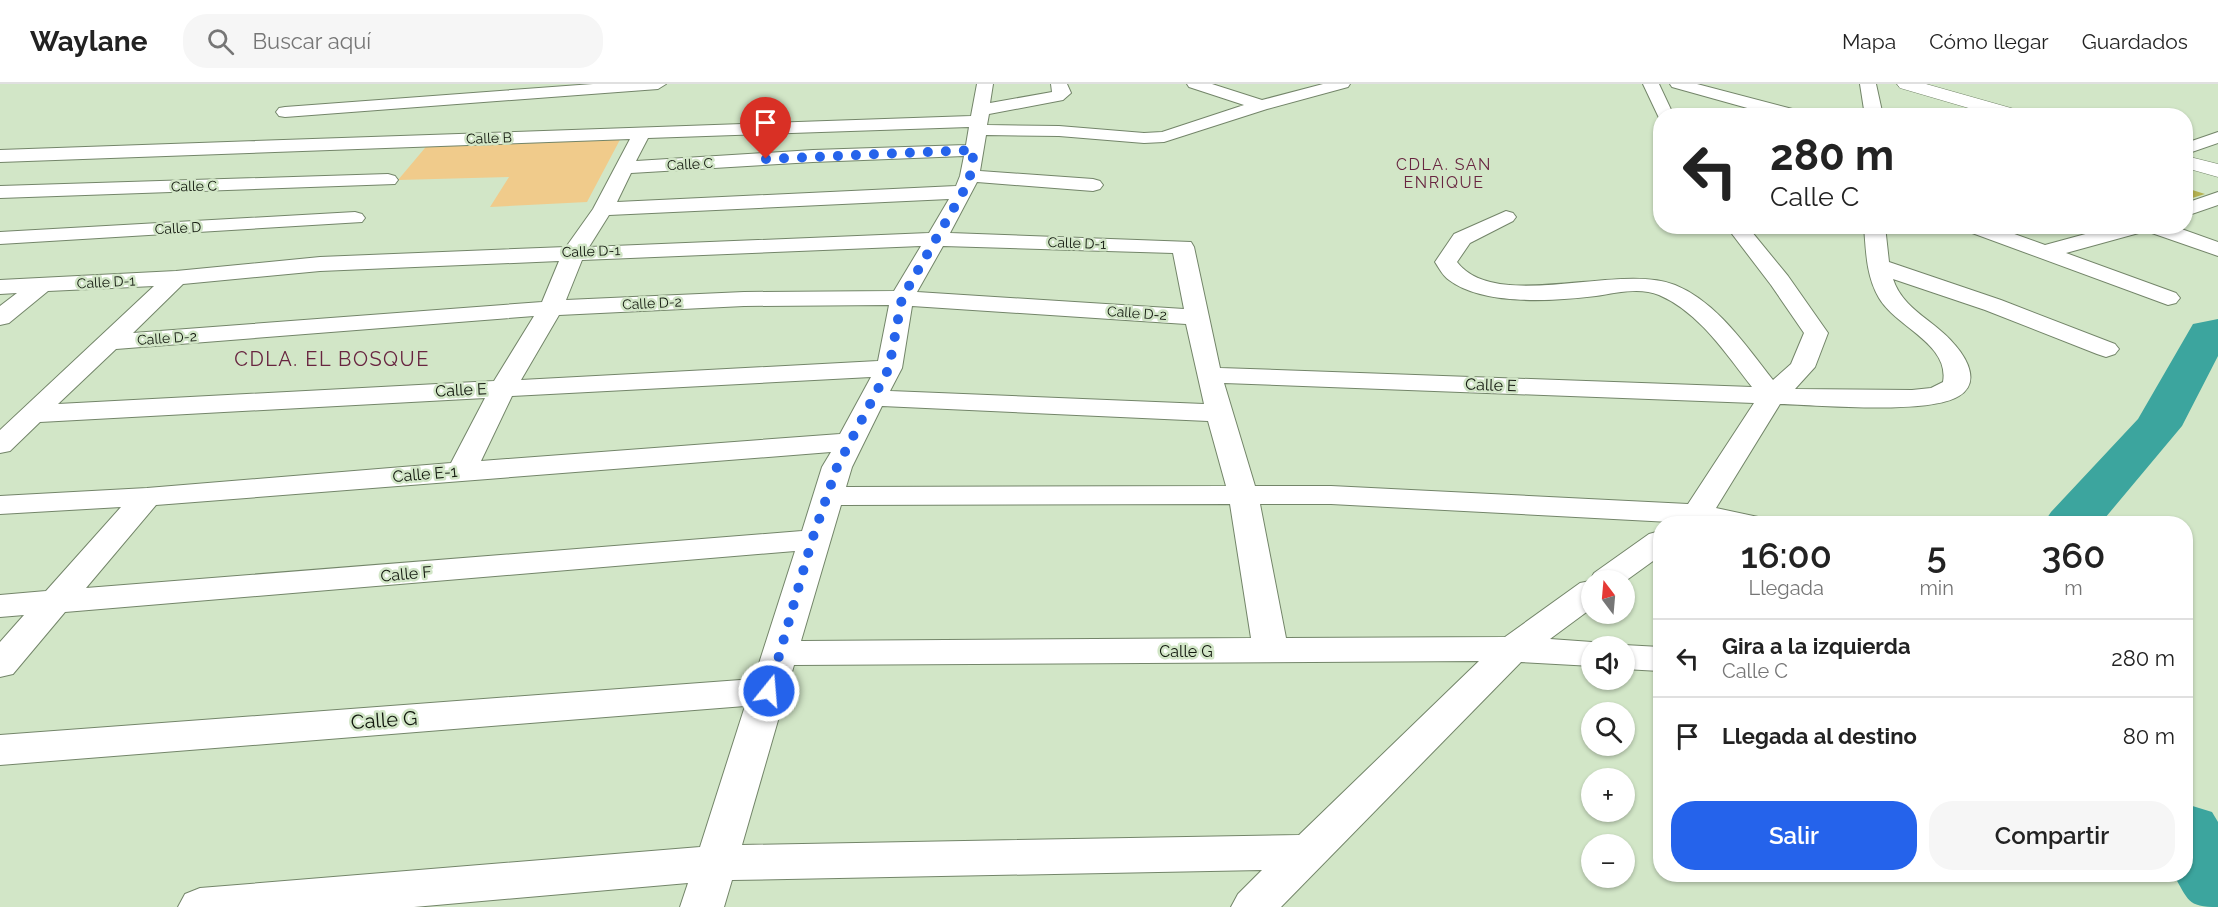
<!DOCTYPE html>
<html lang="es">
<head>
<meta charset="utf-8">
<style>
	body { margin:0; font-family:Raleway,sans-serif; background:#f6f6f6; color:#222; height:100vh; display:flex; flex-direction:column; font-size:22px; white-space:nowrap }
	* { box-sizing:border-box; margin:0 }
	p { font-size:20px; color:#767676 }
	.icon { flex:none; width:33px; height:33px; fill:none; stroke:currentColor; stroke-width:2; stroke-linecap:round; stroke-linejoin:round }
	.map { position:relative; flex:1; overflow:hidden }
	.sheet { position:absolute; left:1653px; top:432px; width:540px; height:366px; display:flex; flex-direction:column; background:#fff; border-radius:24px; box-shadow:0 2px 4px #0004 }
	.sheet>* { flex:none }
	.guide { position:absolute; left:1653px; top:24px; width:540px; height:126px; border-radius:24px; box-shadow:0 2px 4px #0004; background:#fff; color:#222; overflow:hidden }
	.needle { width:39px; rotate:344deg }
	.fabs { position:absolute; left:1581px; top:486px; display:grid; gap:12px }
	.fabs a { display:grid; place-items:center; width:54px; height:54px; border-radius:50%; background:#fff; box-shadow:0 2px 4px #0004; font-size:30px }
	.pin { position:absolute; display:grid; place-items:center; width:51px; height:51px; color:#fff; margin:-62px -26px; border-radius:50% 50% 50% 0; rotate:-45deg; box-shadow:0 0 6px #0007 }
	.pin .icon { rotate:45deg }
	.me { position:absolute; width:66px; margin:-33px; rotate:17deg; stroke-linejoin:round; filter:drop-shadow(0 0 4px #0008) }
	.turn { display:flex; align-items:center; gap:21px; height:126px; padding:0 18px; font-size:27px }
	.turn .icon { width:78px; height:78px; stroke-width:2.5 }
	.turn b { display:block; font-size:42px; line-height:51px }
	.eta { display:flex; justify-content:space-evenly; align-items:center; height:102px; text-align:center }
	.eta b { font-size:36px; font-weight:600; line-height:42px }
	.primary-button { display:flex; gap:12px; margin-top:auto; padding:12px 18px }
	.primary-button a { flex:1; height:69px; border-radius:24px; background:#2563eb; color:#fff; font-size:24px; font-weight:600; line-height:69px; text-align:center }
	.primary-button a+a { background:#f6f6f6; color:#222 }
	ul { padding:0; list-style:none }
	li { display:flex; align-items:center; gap:18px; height:78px; padding:0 18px; border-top:2px solid #e0e0e0 }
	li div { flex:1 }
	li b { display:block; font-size:22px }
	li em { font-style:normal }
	header { display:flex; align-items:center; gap:36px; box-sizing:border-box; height:84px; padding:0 30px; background:#fff; border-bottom:2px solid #e0e0e0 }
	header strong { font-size:28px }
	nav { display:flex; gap:33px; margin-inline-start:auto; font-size:21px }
	.search { width:420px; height:54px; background:#f6f6f6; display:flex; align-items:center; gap:15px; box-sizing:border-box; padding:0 21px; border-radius:24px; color:#767676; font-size:22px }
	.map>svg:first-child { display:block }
	.green { fill:#f0cb8b }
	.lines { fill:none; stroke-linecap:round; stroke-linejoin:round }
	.river { fill:#3ca59e; fill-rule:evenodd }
	.building { fill:#b5b251 }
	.minor-casing { stroke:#738569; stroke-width:2 }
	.major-casing { stroke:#738569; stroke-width:1 }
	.minor { fill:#fff; fill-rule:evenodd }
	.major { fill:#fff; fill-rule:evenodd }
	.route { stroke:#2563eb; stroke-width:10; stroke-dasharray:0 18 }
	.labels { text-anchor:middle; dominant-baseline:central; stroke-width:5; stroke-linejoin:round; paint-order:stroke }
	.far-street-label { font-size:14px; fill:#11170d; stroke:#d2e6c7 }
	.far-quarter-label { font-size:16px; letter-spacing:1.5px; fill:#682540; stroke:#d2e6c7 }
	.street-label { font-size:16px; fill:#11170d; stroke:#d2e6c7 }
	.quarter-label { font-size:20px; letter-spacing:1.5px; fill:#682540; stroke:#d2e6c7 }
	.near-street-label { font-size:20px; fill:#11170d; stroke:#d2e6c7 }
</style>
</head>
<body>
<header>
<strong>Waylane</strong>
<div class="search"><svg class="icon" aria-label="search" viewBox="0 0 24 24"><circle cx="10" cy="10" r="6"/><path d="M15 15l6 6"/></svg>Buscar aquí</div>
<nav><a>Mapa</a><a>Cómo llegar</a><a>Guardados</a></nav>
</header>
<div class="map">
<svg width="2218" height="823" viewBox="0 0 2218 823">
	<rect width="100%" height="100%" fill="#d2e6c7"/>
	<!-- green -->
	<path class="green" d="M623,50L587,118L490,123L509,93L398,96L430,58Z"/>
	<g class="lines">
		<!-- river -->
		<path class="river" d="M2218,235V272L2182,342L2100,440H2043L2051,428L2138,335L2193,240Z
			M2186,720L2212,728L2218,738V823C2186,823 2189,816 2173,790H2186Z"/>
	</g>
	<!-- building -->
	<path class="building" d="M2186,104L2205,110L2186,116Z"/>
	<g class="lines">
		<!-- minor casing -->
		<g class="minor-casing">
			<path id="minor" d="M593,0H666L658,5L285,33L279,32L276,28L279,24L285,23Z
				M977,0H993L990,19L1052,8L1051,0H1067L1071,9L1063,16L989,30L987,41L1059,42L1144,49L1162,48L1244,21L1189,3L1187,0H1212L1262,16L1323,0H1350L1348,3L1267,25L1164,58L1144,59L1059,52L986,51L980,87L1093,95L1100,97L1103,101L1100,105L1093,107L977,98L950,149L1191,158L1194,163L1220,284L1752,303C1726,270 1699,228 1659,211C1640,203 1616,209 1596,212C1555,217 1483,222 1449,196C1443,192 1439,184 1435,178L1454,150L1506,127L1513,129L1516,133L1513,137L1470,159L1457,178C1496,229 1620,178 1675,201C1717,218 1746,262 1773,296L1791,280L1804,249L1771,201L1726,142H1747L1788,192L1828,249L1815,283L1795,305L1912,306L1931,304L1943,298C1950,260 1896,243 1879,214C1866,192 1866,167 1864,142H1885L1889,178L2001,216L2115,260L2119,265L2115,270L2106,273L2097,270L1985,226L1893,195C1903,226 1936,237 1955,261C1968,276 1980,299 1959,312C1930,331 1818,321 1780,320L1716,424L1758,433L1762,440H1669L1670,438L1331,420H1260L1286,554L1505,553L1580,499L1590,497L1594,489L1649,450L1660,447V472L1624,498V496H1592V524L1550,555L1592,558L1604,561L1592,562V582L1521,578L1281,823H1231L1238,810L1262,786L732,796L724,823H680L688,799L414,823H178L185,810L200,804L700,763L745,622L0,681V651L754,595L795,467L65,528L13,590L0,593V558L24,531L0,533V511L46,507L121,423L0,430V412L147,404L451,379L485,314L40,338L10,367L0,369V346L154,202L48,207L9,239L0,241V222L17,209L0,210V196L176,187L320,173L566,163L593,125L630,55L0,78V66L971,32ZM969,43L966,61L813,66L636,77L648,54ZM964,72L960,92L956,102L617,118L631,89L813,78ZM949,115L929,149L589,163L609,131ZM921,162L894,207L744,208L566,216L582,176ZM943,162L1173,169L1184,225L917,208ZM559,177L542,218L133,249L183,200L320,187ZM889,221L878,277L521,296L559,231L744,222ZM912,222L1186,240L1204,320L890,307L902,284ZM534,232L494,297L58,320L116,265ZM871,293L840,350L481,377L512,312ZM1224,299L1754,319L1688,420L1331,402H1255ZM882,322L1208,337L1226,402L846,403L852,383ZM831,368L822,383L802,447L86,504L156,421ZM1230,420L1251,554L801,557L841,421ZM1479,577L1299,751L742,761L794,581Z
				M1643,0H1659L1674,32H1660V36Z
				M1670,0H1697L1804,28L1806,32H1776L1672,3Z
				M1860,0H1876L1883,32H1865Z
				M2218,48V59L2186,70V59Z
				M388,90L395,92L398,96L395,100L0,114V102Z
				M2218,108V121L2186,132V119Z
				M355,128L362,130L365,134L362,138L0,160V148Z
				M1961,142H1992L2045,161L2115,142H2173L2218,158V172L2146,147L2066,169L2176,209L2180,214L2176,219L2168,221L1964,146Z
				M1624,561L1660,563V587L1624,585V562H1618Z"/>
		</g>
		<!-- major casing -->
		<g class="major-casing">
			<path id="major" d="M1897,0H1926L2025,28L2027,32H1996L1900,4Z
				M2186,72L2218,80V93L2186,84Z"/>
		</g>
		<!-- minor -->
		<use href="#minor" class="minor"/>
		<!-- major -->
		<use href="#major" class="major"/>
	</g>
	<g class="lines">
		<!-- route -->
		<path class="route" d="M766,75L974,66L970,92L963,108L902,214L889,284L837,383L812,456L769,607"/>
	</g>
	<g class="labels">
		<!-- far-street labels -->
		<g class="far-street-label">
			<text transform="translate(489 54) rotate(-2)">Calle B</text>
			<text transform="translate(690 80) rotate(-3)">Calle C</text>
			<text transform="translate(194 102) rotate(-1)">Calle C</text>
			<text transform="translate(178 144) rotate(-3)">Calle D</text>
			<text transform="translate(1077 159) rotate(2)">Calle D-1</text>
			<text transform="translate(591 167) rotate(-2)">Calle D-1</text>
			<text transform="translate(106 198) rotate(-3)">Calle D-1</text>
			<text transform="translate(652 219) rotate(-3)">Calle D-2</text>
			<text transform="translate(1137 229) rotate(4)">Calle D-2</text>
			<text transform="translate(167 254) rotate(-4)">Calle D-2</text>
		</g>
		<!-- far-quarter labels -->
		<g class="far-quarter-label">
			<text x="1444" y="80">CDLA. SAN<tspan x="1444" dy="18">ENRIQUE</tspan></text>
		</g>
		<!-- street labels -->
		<g class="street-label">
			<text transform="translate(1491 301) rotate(2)">Calle E</text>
			<text transform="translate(461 306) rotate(-3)">Calle E</text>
			<text transform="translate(425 390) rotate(-5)">Calle E-1</text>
			<text transform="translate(406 490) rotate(-5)">Calle F</text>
			<text x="1186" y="567">Calle G</text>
		</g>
		<!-- quarter labels -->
		<g class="quarter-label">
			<text x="332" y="275">CDLA. EL BOSQUE</text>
		</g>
		<!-- near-street labels -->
		<g class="near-street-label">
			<text transform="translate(384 636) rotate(-4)">Calle G</text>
		</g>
	</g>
</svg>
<div class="fabs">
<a><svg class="needle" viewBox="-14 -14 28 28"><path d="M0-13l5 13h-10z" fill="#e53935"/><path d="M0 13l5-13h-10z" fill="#767676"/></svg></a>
<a><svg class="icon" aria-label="sound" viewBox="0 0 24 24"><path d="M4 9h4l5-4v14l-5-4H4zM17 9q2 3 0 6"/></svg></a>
<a><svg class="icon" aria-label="search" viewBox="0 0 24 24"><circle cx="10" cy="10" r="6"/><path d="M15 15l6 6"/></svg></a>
<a>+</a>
<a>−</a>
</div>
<div class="pin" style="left:766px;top:75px;background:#d93025"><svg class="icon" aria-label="arrive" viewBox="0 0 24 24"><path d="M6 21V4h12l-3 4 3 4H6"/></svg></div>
<svg class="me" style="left:769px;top:607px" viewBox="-20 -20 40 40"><circle r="17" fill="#2563eb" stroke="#fff" stroke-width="3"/><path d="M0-11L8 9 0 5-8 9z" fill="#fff"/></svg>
<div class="guide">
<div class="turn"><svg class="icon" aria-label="left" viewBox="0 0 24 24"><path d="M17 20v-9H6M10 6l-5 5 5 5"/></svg><div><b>280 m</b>Calle C</div></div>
</div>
<section class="sheet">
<div class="eta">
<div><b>16:00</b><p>Llegada</p></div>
<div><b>5</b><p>min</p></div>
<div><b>360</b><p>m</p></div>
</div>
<ul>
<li><svg class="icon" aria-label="left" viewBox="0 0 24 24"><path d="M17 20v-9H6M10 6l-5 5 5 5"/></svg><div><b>Gira a la izquierda</b><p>Calle C</p></div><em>280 m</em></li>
<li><svg class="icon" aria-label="arrive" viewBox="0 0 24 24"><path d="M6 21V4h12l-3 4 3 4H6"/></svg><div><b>Llegada al destino</b></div><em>80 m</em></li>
</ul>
<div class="primary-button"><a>Salir</a><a>Compartir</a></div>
</section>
</div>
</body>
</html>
